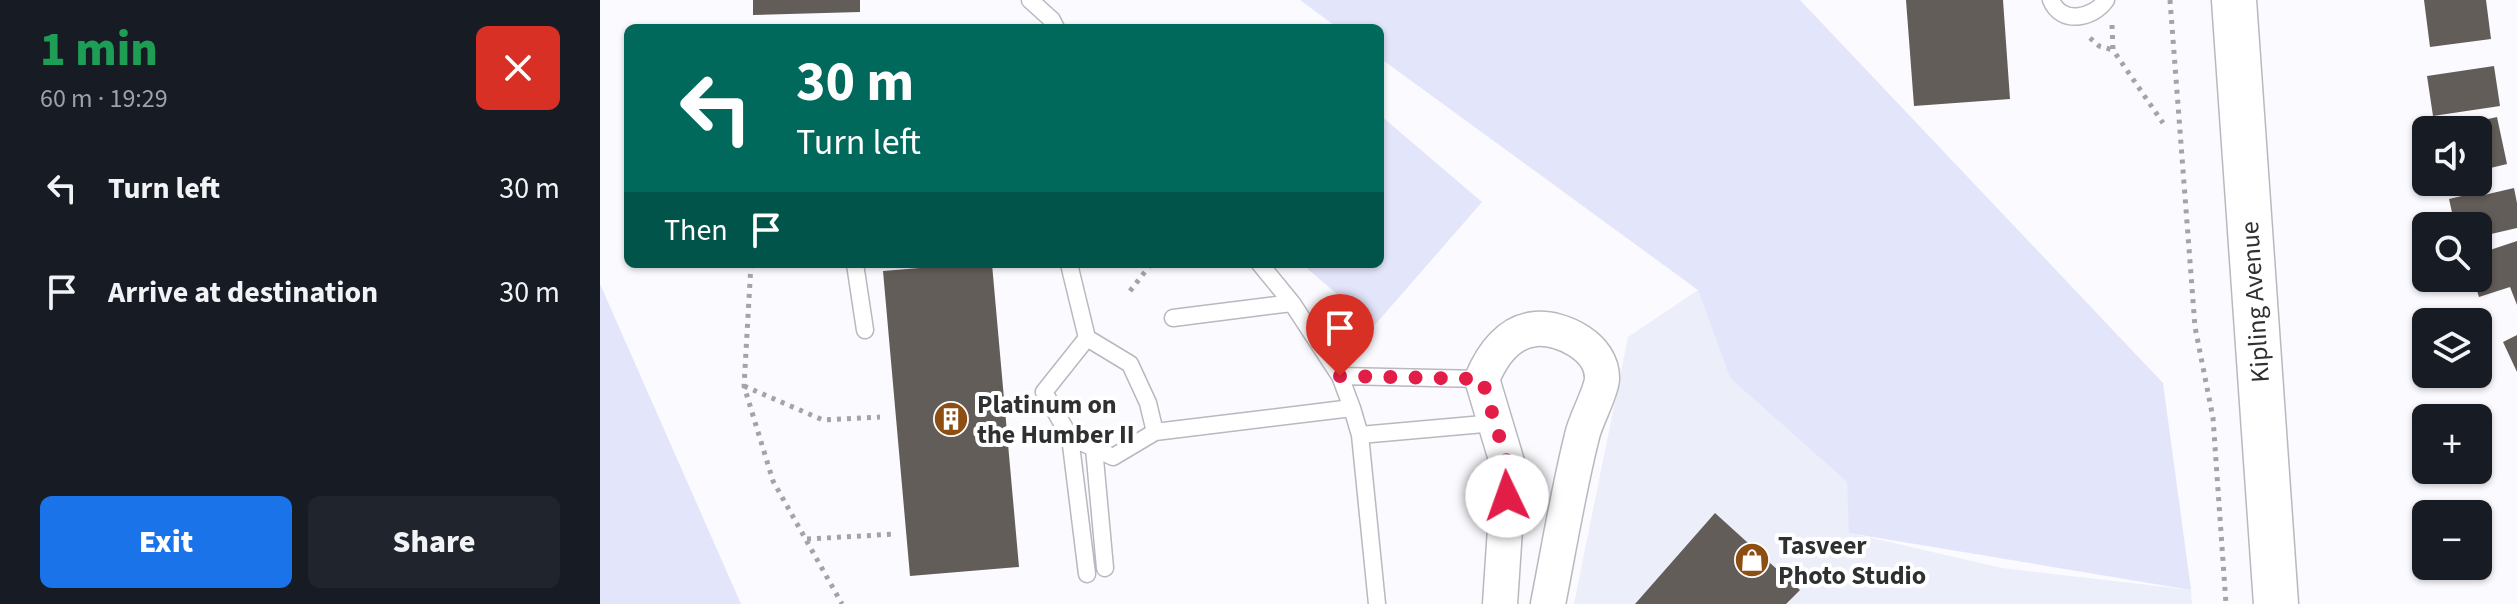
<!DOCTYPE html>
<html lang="en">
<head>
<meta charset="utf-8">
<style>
	body { margin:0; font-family:"Source Sans 3",sans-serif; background:#20242c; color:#f1f3f6; height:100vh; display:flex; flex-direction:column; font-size:30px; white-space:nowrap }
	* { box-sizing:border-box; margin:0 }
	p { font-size:26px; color:#9ea1a6 }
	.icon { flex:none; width:44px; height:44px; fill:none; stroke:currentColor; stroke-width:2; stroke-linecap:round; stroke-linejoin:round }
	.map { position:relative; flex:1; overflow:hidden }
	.side { display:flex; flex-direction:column; background:#171b24; width:600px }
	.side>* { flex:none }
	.hud { position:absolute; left:24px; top:24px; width:760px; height:244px; border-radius:12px; box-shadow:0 2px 6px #0004; background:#00695c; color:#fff; overflow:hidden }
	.buttons { position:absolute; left:1812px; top:116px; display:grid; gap:16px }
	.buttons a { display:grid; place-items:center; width:80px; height:80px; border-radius:12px; background:#171b24; box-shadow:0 2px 6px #0004; font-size:40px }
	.pin { position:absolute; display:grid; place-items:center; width:68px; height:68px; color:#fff; margin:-82px -34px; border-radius:50% 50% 50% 0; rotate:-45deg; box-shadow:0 0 8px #0007 }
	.pin .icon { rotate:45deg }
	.me { position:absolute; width:88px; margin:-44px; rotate:357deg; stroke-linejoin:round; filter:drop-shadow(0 0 6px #0008) }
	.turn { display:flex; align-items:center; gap:28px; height:168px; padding:0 40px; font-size:36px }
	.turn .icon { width:104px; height:104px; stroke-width:2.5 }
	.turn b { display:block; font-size:56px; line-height:68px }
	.then { display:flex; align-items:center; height:76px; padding:0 40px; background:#0003; gap:16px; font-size:30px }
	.round { display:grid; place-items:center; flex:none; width:84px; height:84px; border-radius:12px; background:#20242c }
	.head { display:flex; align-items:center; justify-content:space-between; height:136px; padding:0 40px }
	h1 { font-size:48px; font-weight:800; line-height:60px; color:#1e9e55 }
	.action { display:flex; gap:16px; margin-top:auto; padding:16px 40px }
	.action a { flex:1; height:92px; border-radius:12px; background:#1a73e8; color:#fff; font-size:32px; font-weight:800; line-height:92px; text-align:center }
	.action a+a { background:#20242c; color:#f1f3f6 }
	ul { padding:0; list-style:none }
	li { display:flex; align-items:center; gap:24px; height:104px; padding:0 40px }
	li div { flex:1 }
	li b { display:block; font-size:30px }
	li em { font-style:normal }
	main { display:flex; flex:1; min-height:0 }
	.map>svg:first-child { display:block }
	.built { fill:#eceefa }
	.green { fill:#e3e5fa }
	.building { fill:#635d59 }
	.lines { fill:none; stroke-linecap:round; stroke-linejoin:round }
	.lane-casing { stroke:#b8b9c0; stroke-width:19 }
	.street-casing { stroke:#b8b9c0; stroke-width:37 }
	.secondary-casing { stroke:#b8b9c0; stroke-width:47 }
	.path { stroke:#a4a4a8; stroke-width:5; stroke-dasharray:4 6; stroke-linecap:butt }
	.lane { stroke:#fff; stroke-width:16 }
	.street { stroke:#fff; stroke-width:34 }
	.secondary { stroke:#fff; stroke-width:44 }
	.route { stroke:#e11d48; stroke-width:14; stroke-dasharray:0 25.2 }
	.labels { text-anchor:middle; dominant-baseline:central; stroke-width:8; stroke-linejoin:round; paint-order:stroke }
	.street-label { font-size:26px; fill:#2f3032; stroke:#fff }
	.poi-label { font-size:26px; font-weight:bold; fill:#2f3032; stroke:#fff; text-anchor:start }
</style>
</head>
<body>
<main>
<section class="side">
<div class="head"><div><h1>1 min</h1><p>60 m · 19:29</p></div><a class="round" style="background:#d93025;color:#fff"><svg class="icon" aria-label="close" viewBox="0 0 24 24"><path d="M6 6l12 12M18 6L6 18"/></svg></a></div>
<ul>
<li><svg class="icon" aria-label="left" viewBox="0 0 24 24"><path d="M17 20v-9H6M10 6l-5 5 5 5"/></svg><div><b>Turn left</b></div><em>30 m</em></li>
<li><svg class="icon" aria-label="arrive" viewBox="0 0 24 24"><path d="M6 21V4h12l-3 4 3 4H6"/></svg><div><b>Arrive at destination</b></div><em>30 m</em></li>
</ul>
<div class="action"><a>Exit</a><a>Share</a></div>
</section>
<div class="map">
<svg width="1917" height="604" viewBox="0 0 1917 604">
	<rect width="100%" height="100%" fill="#fafaff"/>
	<!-- built -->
	<path class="built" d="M1098,290L1130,378L1247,482L1250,533L1402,568L1591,590L1592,604H974L1028,337Z"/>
	<!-- green -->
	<path class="green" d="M700,0H1200L1563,383L1591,590L1249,533L1247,482L1130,378L1098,290L780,58V28H738Z
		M780,115L882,202L774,326L702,264H780Z
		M0,284L141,604H0Z"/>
	<!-- building -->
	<path class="building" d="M153,0H260V12L153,15Z
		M1306,0H1403L1410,99L1314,106Z
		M1824,0H1886L1891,39L1830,47Z
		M1894,66L1900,106L1833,116L1827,76Z
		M1897,117L1907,164L1878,171V130L1843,129Z
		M1914,188L1917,203V228L1878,237V226H1855L1849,199L1883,191L1884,195Z
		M1917,241V305L1910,287L1879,297L1873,278H1878V254Z
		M368,264H392L419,567L310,576L283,271Z
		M1917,335V372L1903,342Z
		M1115,513L1200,590L1186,604H1035Z"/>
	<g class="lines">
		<!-- lane casing -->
		<g class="lane-casing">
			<path id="lane" d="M430,0L452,20L456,28
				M1451,0C1461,25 1493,19 1506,0
				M255,264L265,330
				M469,264L487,338L444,392L470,437L513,457L555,432L752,408
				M660,264L692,303L740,376L752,408L760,435L777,604
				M573,318L692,303
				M487,338L530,364L548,403L555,432
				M740,376L882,379
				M760,435L895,423
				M470,437L487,574
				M494,448L505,568"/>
		</g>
		<!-- street casing -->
		<g class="street-casing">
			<path id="street" d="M900,604L909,469L882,379C892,355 909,331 936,329C962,327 1003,347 1002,379C1001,393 985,421 982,436C968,492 959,548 948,604"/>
		</g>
		<!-- secondary casing -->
		<g class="secondary-casing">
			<path id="secondary" d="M1634,0L1676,604"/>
		</g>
		<!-- path -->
		<path class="path" d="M1570,0L1595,327L1613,418L1626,604
			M1512,25L1513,50L1563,123
			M1490,38L1499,46L1513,50
			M151,264L144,386L173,481L242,604
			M530,291L551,264
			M144,386L223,420L280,417
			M207,539L296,534"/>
		<!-- lane -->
		<use href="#lane" class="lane"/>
		<!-- street -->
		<use href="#street" class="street"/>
		<!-- secondary -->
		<use href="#secondary" class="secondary"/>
	</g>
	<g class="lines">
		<!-- route -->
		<path class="route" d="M740,376L882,379L909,469L907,496"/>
	</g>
	<!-- icons -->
	<defs>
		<g id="building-disc" transform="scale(1.8)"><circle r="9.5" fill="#8c4e12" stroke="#fff"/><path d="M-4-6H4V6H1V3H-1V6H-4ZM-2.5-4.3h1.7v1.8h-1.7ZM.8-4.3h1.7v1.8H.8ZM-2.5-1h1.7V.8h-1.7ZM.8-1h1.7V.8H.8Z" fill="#fff"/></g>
		<g id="shop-disc" transform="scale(1.8)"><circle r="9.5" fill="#8c4e12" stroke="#fff"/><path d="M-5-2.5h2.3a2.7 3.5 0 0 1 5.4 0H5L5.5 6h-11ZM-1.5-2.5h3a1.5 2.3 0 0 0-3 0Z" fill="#fff"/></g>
	</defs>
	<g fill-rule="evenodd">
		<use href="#building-disc" x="351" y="419"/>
		<use href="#shop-disc" x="1152" y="560"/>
	</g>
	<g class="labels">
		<!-- street labels -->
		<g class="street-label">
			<text transform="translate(1655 302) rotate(-94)">Kipling Avenue</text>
		</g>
		<!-- poi labels -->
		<g class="poi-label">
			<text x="377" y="404">Platinum on<tspan x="377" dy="30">the Humber II</tspan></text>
			<text x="1178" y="545">Tasveer<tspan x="1178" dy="30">Photo Studio</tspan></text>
		</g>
	</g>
</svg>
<div class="buttons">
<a><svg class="icon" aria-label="sound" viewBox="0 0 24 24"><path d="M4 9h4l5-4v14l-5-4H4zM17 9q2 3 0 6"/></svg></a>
<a><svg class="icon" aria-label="search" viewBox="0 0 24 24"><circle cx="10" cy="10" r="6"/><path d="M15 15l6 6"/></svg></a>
<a><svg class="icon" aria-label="layers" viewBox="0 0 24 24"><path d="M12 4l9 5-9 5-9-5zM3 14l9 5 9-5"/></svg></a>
<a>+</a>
<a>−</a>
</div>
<div class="pin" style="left:740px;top:376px;background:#d93025"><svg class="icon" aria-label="arrive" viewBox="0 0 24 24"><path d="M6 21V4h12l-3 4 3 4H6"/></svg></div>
<svg class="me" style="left:907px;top:496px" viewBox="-20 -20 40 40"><circle r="19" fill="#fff"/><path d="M0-13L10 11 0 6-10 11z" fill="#e11d48"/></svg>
<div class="hud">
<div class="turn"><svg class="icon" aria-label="left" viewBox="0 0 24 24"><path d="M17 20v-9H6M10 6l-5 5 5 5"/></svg><div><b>30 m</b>Turn left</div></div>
<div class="then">Then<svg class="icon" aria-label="arrive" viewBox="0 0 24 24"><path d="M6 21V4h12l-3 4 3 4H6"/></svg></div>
</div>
</div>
</main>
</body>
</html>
